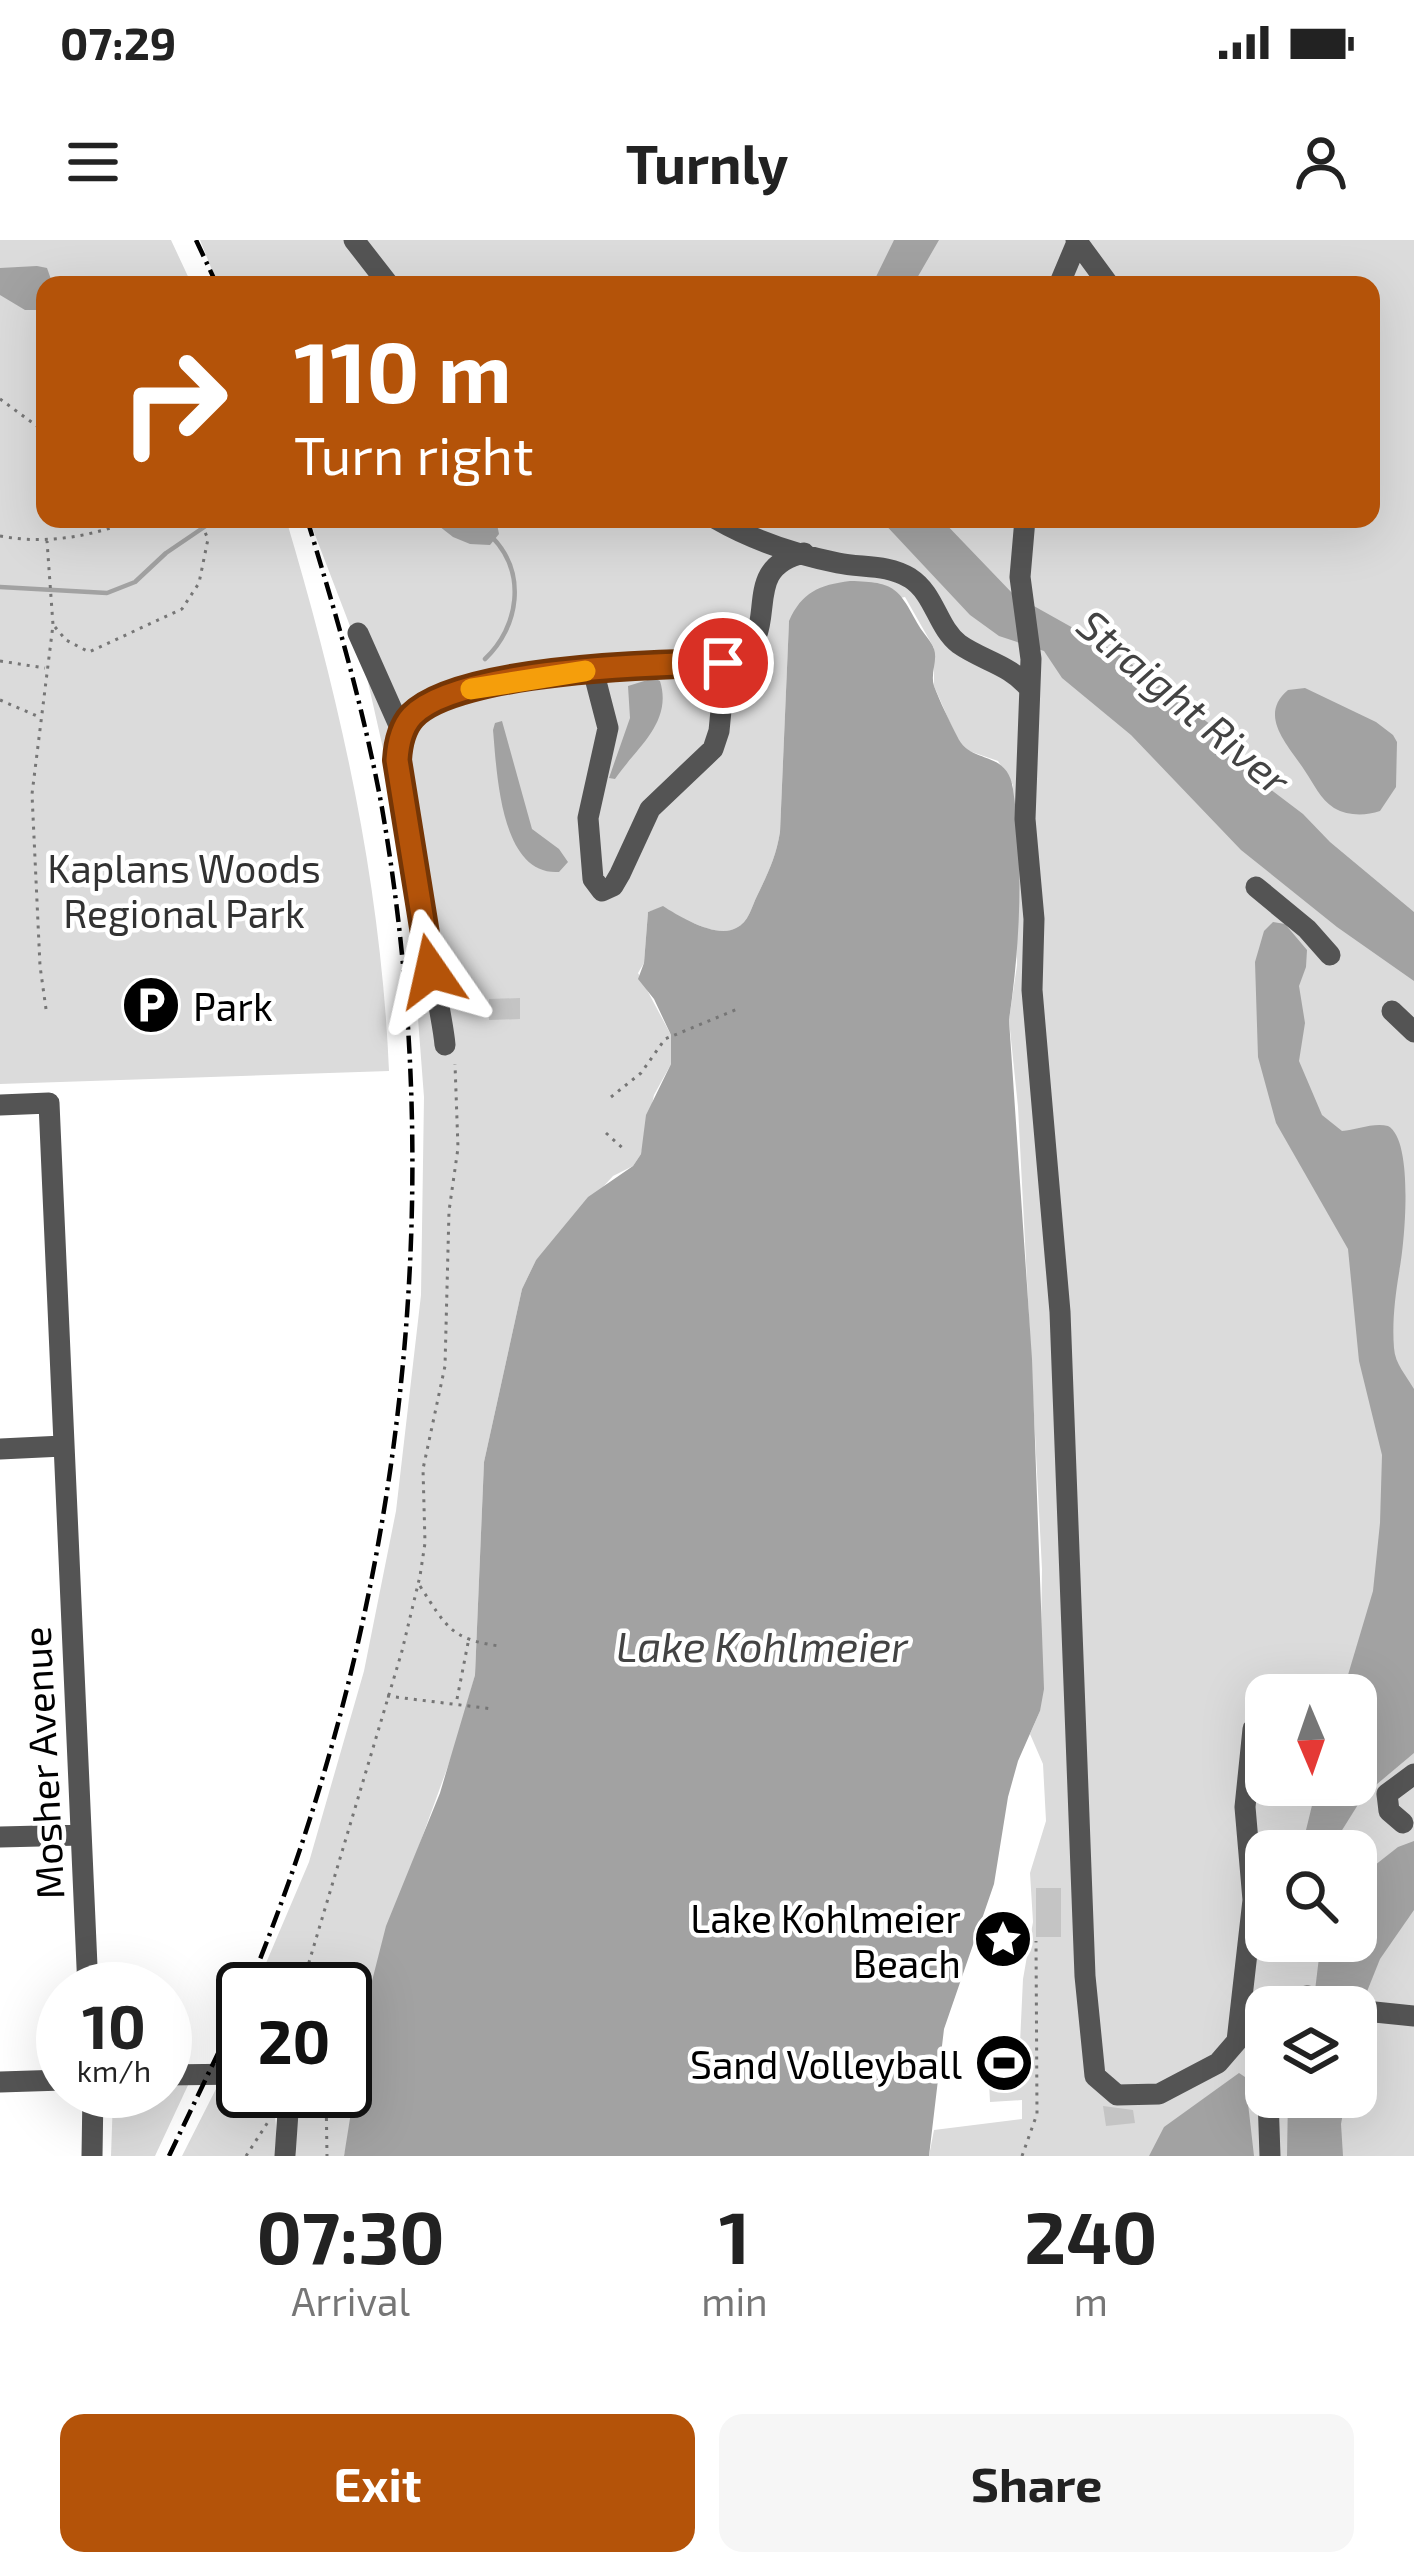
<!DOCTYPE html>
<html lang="en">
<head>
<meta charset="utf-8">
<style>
	body { margin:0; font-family:"Exo 2",sans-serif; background:#f6f6f6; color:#222; height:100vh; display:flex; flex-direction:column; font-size:45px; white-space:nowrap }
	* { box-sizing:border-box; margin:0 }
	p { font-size:39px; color:#767676 }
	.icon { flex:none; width:66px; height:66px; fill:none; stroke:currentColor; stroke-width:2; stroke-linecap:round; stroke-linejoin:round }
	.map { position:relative; height:1916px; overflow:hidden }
	.drawer { display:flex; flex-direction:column; background:#fff; flex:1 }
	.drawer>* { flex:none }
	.hud { position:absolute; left:36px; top:36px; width:1344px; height:252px; border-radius:24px; box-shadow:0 12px 48px #0002; background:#b45309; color:#fff; overflow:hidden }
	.needle { width:78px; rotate:178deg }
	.controls { position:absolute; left:1245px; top:1434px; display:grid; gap:24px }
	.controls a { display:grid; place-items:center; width:132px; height:132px; border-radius:24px; background:#fff; box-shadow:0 12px 48px #0002; font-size:60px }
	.speed { position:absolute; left:36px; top:1722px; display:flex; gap:24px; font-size:60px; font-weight:700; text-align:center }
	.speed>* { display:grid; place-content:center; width:156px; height:156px; border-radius:50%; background:#fff; box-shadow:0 12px 48px #0002; line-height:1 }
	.speed small { font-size:30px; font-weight:400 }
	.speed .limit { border:6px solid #111; border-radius:18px; background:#fff; color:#111 }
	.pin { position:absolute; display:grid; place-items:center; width:102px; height:102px; color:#fff; margin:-51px; border:6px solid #fff; border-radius:50%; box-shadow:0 3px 12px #0007 }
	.me { position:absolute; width:132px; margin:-66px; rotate:349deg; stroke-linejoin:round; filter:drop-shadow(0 0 9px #0008) }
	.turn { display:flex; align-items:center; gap:42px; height:252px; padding:0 60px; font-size:54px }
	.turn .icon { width:156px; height:156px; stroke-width:2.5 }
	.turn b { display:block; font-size:84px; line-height:102px }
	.eta { display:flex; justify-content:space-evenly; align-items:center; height:204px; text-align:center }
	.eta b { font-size:72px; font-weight:700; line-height:84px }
	.action { display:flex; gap:24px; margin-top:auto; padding:24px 60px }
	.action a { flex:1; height:138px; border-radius:24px; background:#b45309; color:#fff; font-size:48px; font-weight:700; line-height:138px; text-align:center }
	.action a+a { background:#f6f6f6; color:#222 }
	.status { display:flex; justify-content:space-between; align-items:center; height:84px; padding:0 60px; background:#fff; direction:ltr }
	.status svg { height:33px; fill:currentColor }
	header { display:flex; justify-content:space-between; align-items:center; height:156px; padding:0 60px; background:#fff; font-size:54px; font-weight:700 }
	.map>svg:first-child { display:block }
	.green { fill:#dbdbdb; fill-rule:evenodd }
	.water { fill:#a2a2a2 }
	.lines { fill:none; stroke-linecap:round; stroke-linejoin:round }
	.stream { stroke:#a2a2a2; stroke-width:4.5 }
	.building { fill:#c4c4c4 }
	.path { stroke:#767676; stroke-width:3; stroke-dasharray:3 6; stroke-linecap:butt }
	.minor { stroke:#545454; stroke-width:21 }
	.rail { stroke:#000; stroke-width:4.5; stroke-dasharray:18 6 3 6; stroke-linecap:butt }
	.route-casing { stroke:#753606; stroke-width:30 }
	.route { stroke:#b45309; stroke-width:21 }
	.slow { stroke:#f59e0b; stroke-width:21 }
	.labels { text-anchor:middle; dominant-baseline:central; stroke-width:9; stroke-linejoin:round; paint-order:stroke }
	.park-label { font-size:39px; fill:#323232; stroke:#fff }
	.poi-label { font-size:39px; fill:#000; stroke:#fff; text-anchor:end }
	.street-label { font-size:39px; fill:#000; stroke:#fff }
	.water-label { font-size:42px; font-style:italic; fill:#434343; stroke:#fff }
</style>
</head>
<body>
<div class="status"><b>07:29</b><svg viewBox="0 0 49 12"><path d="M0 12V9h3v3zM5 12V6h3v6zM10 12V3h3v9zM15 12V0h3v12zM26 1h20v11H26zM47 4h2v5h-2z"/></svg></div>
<header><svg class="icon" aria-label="menu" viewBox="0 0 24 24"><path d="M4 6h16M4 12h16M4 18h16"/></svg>Turnly<svg class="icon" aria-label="person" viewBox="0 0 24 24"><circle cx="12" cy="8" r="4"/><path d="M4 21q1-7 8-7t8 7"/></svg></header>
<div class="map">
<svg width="1414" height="1916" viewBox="0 0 1414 1916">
	<rect width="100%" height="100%" fill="#fff"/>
	<!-- green -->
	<path class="green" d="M0,0H171L192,45H45V279H286C340,460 381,641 389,831L0,844Z
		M200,0H1414V1916H929L934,1890L1022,1879V1860L990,1862L987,1805L1020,1803L1023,1739L1033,1682L1030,1633L1046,1581L1043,1524L1030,1494L1040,1471L1042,1329L1018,867L1009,780L1017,725L1013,545L998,521L969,511L958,501L934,446V408L905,357L789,381L780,592C776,617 768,633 757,656C751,668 749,682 736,688C717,699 680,677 663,667L648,672L644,723L638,733L671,795V824L654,855L641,914L633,926L613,936L536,1020L522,1049L484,1222L475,1435L456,1504L416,1614L362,1799L356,1863L344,1916H296L297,1851H345V1749H255L309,1622L364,1431L396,1271L421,1055L424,857L409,661L396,566L363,420L309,279H1371V45H218ZM1266,1455H1356V1545H1266ZM1266,1611H1356V1701H1266ZM1266,1767H1356V1857H1266Z
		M189,1843L155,1916H111L113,1858L123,1851H165V1844Z
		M219,1843L243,1844V1851C281,1851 277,1886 275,1916H182Z"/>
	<!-- water -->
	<path class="water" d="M894,0H939L913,45H872Z
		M37,26L47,28L53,45H45L42,70H25L0,55V28Z
		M430,279H496L499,294L490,305L470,304L453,297Z
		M880,279H941L1014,355L1116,412L1211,485L1226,502L1229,518L1303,574L1330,602L1414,672V741L1337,687L1241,610L1131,495L1062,438L1044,411L999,396L970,375Z
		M850,341C896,342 898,348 919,386C923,393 932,402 934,409C938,421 930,433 934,446C940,462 949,480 957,496C970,526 1007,508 1013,549C1024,623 1020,706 1009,780L1032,1119L1044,1449L1040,1471L1018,1521L1008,1557L994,1644L944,1789L929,1916H344L372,1741L386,1686L440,1553L475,1435L484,1222L522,1049L536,1020L588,957L633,926L641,914L646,875L671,824V795L654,759L638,739L644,723L648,672L663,666C680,677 717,699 736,688C749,682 751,668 757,656C768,633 776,617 780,592L789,381C802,352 819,345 850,341Z
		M654,438L660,441C673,483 636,508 615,539L609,538L630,478L628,446Z
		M1305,448L1376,482L1393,495L1397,502L1396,547L1380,571C1365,576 1348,576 1334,568C1320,559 1314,544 1305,531C1289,506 1257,476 1288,450Z
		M502,481L532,589L559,609L568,622L559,632C500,636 497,532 493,490L495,483Z
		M1273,682L1285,684L1307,710L1306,727L1299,746L1305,783L1299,821L1322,875L1342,891C1356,890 1374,882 1388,886C1414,900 1405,1002 1399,1033C1395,1057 1392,1083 1394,1108C1395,1124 1406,1135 1414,1149V1513L1364,1555L1329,1611H1305L1306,1590L1317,1545H1356V1455H1342L1373,1351L1380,1283L1382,1215L1359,1121L1348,1009L1276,883L1258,817L1255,722L1264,691Z
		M1414,1601V1670L1380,1719L1356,1779V1767H1313L1321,1701H1356V1640L1398,1607Z
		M1239,1833L1245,1837L1254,1916H1149L1164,1887Z
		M1288,1857H1346L1341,1884L1343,1916H1287Z"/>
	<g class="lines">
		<!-- stream -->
		<path class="stream" d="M0,347L107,353L135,342L166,313L216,279
			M485,419C519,387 527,333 492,297"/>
	</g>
	<!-- building -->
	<path class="building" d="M520,758V779L489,780V759Z
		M1036,1648H1061V1697H1036Z
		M1103,1866L1133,1870L1135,1883L1106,1886Z"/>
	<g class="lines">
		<!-- path -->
		<path class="path" d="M0,159L45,192
			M0,296C48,305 92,296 137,279
			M55,387L66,400L89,412L182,369L199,343L208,299L199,279
			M0,421L45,428
			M0,460L37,476
			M46,769L40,726L32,554L53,385L47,301
			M611,857L641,833L665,799L740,768
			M606,893L626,911
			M420,1346C446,1386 450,1399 499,1406
			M387,1456L493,1469
			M457,1459L468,1403
			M301,1749L402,1411L420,1336L425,1303L423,1229L445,1126L449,971L458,908L455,824
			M1327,1761L1347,1767
			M326,1851L327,1916
			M246,1916L268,1882
			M1022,1916L1037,1874L1036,1701"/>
		<!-- minor -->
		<path class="minor" d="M354,0L389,45
			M1076,0L1109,45
			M1059,45L1078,0
			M716,279C754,301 794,314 838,323C862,328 887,324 910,338C935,354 937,387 959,404C983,421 1009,424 1029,448
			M1025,279L1020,337L1031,419L1025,579L1034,679L1032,750L1060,1072L1085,1736L1095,1836L1117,1855L1159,1854L1218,1823L1237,1801L1253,1660L1245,1567L1253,1489
			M358,393L402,492
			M593,430L608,488L588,578L593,639L602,651L613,646L620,634L650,569L713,509L719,491L722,460L735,420
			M1256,647L1307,689L1330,715
			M1392,771L1414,792
			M445,805C440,743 377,524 408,482C431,449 489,443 525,438C571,432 616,428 662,425C686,423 711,425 735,420C785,392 735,329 804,313
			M0,865L49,863L88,1749
			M0,1209L63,1206
			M1403,1583L1389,1571L1387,1554L1414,1534
			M0,1597L81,1595
			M1278,1767L1288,1759L1308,1756
			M1365,1771L1414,1776
			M1266,1792L1261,1802L1266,1827
			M165,1835L243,1834
			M0,1842L63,1840
			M280,1851L288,1872L285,1916
			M1268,1857L1270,1916
			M92,1916L93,1851"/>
		<!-- rail -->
		<path class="rail" d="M196,0L217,45
			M248,1749C401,1377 451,966 382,568C364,470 336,374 307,279
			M169,1916L243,1761"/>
	</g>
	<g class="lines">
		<!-- route casing -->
		<g class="route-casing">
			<path id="route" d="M431,731L397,520C398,504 401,488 412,476C457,429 656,424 723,423"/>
		</g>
		<!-- route -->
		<use href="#route" class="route"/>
		<!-- slow -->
		<path class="slow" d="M471,449L585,431"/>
	</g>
	<!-- icons -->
	<defs>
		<g id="parking-disc" transform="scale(3)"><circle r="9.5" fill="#000" stroke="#fff"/><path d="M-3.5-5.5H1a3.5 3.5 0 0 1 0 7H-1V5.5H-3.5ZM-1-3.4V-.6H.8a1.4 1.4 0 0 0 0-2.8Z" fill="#fff"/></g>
		<g id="sight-disc" transform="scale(3)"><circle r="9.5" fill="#000" stroke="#fff"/><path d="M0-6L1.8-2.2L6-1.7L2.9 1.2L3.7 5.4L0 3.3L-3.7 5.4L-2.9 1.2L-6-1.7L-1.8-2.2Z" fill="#fff"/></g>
		<g id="stadium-disc" transform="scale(3)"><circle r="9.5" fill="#000" stroke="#fff"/><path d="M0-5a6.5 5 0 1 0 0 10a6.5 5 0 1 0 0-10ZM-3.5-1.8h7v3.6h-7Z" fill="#fff"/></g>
	</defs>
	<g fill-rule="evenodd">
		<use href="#parking-disc" x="151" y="765"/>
		<use href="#sight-disc" x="1003" y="1699"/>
		<use href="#stadium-disc" x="1004" y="1823"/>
	</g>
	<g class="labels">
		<!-- park labels -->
		<g class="park-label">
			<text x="184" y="627">Kaplans Woods<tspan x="184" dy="45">Regional Park</tspan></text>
		</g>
		<!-- poi labels -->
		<g class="poi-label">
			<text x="193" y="765" text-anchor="start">Park</text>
			<text x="961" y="1677">Lake Kohlmeier<tspan x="961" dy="45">Beach</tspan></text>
			<text x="962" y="1823">Sand Volleyball</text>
		</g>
		<!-- street labels -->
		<g class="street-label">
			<text transform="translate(42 1523) rotate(-93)">Mosher Avenue</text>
		</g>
		<!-- water labels -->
		<g class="water-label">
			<text transform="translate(1185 461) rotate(40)">Straight River</text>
			<text x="762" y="1405">Lake Kohlmeier</text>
		</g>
	</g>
</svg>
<div class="controls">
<a><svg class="needle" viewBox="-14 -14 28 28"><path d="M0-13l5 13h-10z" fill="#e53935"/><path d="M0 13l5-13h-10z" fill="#767676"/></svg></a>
<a><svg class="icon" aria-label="search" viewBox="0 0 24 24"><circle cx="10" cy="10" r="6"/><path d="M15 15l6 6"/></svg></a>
<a><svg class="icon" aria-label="layers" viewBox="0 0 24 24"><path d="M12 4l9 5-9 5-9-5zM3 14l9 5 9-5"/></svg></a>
</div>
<div class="speed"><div>10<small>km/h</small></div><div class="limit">20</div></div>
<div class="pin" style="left:723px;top:423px;background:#d93025"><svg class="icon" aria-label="arrive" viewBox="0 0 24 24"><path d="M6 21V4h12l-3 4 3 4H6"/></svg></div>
<svg class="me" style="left:431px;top:731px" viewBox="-20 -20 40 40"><path d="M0-17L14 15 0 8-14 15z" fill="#b45309" stroke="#fff" stroke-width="4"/></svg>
<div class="hud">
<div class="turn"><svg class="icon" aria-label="right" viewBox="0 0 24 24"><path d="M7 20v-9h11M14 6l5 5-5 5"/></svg><div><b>110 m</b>Turn right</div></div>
</div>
</div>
<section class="drawer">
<div class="eta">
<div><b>07:30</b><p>Arrival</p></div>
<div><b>1</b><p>min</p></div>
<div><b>240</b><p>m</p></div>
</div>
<div class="action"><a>Exit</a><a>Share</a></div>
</section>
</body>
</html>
